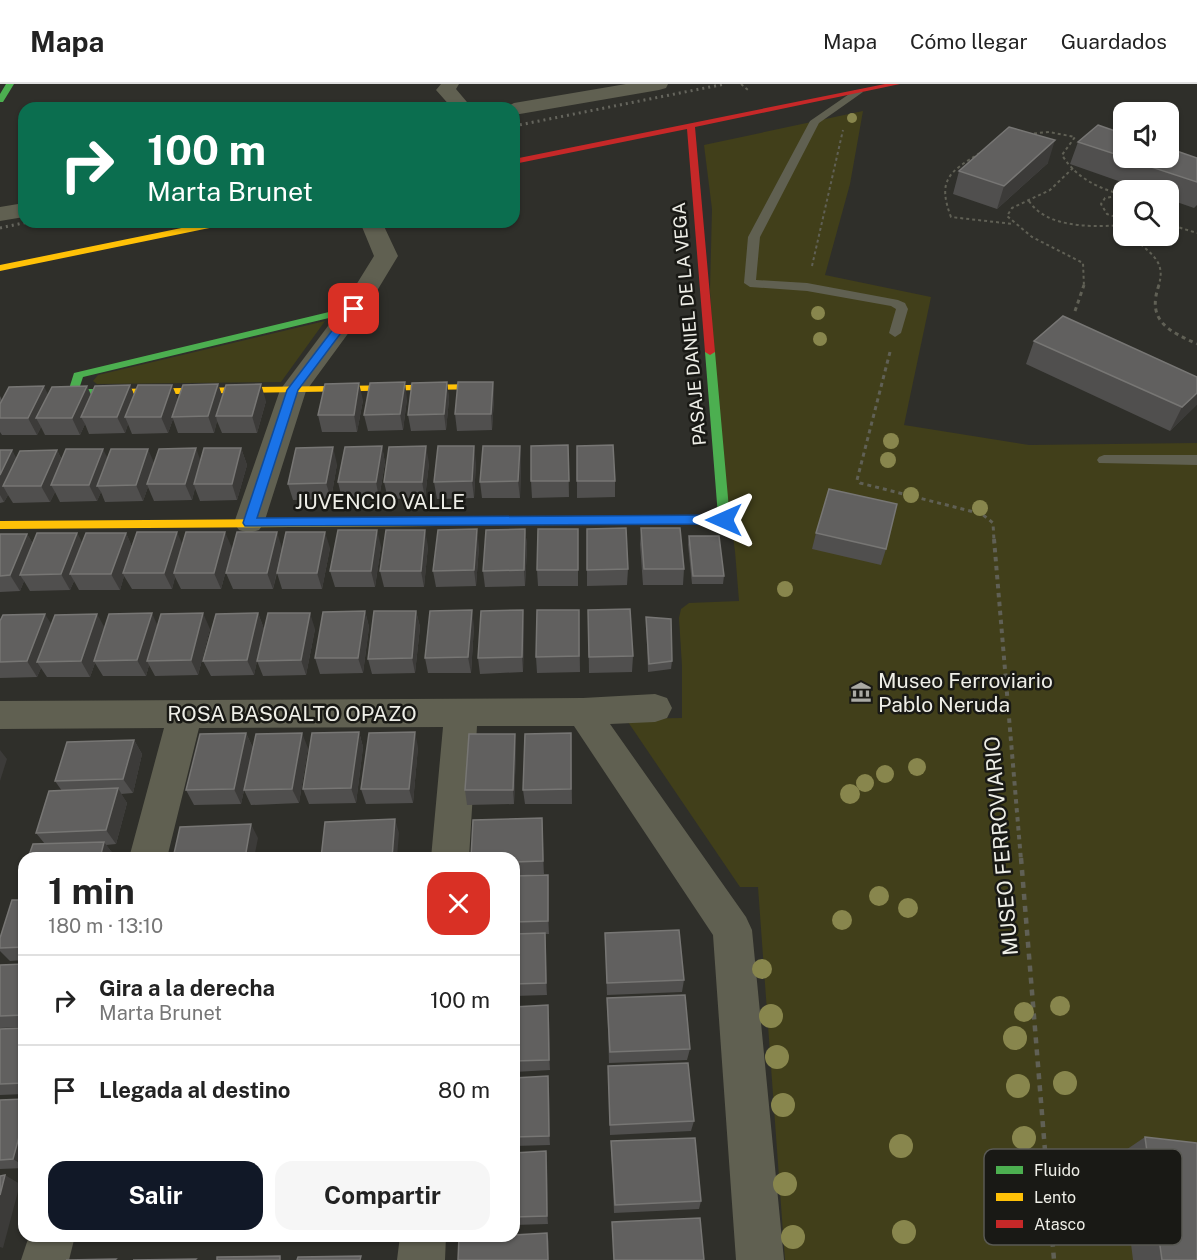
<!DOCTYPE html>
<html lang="es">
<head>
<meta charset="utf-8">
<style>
	body { margin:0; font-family:"Public Sans",sans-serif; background:#f6f6f6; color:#222; height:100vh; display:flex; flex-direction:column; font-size:22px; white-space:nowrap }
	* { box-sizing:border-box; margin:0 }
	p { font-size:20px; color:#767676 }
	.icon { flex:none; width:33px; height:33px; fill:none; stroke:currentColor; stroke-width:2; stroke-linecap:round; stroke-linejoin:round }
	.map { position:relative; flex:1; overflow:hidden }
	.details { position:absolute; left:18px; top:768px; width:502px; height:390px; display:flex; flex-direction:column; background:#fff; border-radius:18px; box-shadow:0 2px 4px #0004 }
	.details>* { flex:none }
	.guide { position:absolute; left:18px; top:18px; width:502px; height:126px; border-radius:18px; box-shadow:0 2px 4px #0004; background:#0b6e4f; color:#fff; overflow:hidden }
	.buttons { position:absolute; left:1113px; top:18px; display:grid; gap:12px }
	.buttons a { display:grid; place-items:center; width:66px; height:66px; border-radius:12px; background:#fff; box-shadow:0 2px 4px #0004; font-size:30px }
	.pin { position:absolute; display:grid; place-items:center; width:51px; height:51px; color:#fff; margin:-26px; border-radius:12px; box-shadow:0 3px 9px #0006 }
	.me { position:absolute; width:66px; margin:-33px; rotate:270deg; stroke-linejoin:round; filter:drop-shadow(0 0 4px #0008) }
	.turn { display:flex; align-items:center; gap:21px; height:126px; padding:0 30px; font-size:27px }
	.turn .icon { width:78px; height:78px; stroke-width:2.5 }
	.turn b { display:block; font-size:42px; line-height:51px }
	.round { display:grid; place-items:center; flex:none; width:63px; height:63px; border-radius:18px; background:#f6f6f6 }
	.head { display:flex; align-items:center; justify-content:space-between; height:102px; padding:0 30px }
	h1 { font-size:36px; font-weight:700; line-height:45px }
	.cta { display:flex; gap:12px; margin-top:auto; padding:12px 30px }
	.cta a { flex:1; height:69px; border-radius:18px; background:#111827; color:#fff; font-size:24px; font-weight:700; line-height:69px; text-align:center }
	.cta a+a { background:#f6f6f6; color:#222 }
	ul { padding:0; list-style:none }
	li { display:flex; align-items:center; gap:18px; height:90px; padding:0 30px; border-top:2px solid #e0e0e0 }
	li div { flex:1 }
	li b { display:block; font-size:22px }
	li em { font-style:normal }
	header { display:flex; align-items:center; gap:36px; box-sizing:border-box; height:84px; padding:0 30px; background:#fff; border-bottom:2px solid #e0e0e0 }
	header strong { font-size:28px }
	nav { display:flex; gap:33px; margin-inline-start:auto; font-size:21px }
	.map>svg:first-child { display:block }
	.green { fill:#413f1a }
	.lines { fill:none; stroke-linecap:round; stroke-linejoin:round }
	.path-far3 { stroke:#606055; stroke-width:2; stroke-dasharray:3 3; stroke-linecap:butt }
	.path-far2 { stroke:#606055; stroke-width:3; stroke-dasharray:4 4; stroke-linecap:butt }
	.path-far1 { stroke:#606055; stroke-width:4; stroke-dasharray:4.5 4.5; stroke-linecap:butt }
	.path { stroke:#606055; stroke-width:4.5; stroke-dasharray:6 6; stroke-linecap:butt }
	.lane { fill:#606051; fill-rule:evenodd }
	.street { fill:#606051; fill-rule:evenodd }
	.fast { fill:#4caf50; fill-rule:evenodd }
	.slow { fill:#ffc107; fill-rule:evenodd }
	.jam { fill:#c62828; fill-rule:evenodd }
	.rail { stroke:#65655d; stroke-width:3; stroke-dasharray:2 4; stroke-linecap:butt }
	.tree { fill:#88864d }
	.wall { fill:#504f4e }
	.shaded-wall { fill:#3c3b39 }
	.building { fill:#61605f; stroke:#777674; stroke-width:1.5 }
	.route { fill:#1a73e8; stroke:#114b97; stroke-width:1.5 }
	.labels { text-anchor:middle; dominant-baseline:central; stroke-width:5; stroke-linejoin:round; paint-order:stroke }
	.far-street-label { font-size:18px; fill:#eeeee7; stroke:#191915 }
	.street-label { font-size:21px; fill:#eeeee7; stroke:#191915 }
	.poi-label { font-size:21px; fill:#eeeee7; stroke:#191915; text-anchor:start }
	.key { fill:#191915; stroke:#595954; stroke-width:1.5 }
	.key-label { font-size:16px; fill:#eeeee7 }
</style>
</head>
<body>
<header>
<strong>Mapa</strong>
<nav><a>Mapa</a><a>Cómo llegar</a><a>Guardados</a></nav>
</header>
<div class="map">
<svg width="1197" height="1176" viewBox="0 0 1197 1176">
	<rect width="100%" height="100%" fill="#2f2f2a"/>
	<!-- green -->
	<path class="green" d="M863,27L850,100L825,191L931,213L904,341L1029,361L1197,359V1176H785L758,803H740L626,635L682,634V582L679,534L681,525L689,519L739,517L735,467L719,359L710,207L712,125L704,61Z
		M325,237L281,298L97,300L93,297L98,291Z"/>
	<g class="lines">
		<!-- path-far3 -->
		<path class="path-far3" d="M741,0L748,6
			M1028,50L1049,48L1075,53L1062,71C1076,94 1099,105 1124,111
			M980,69C949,88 937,96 951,133L1013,140
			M1073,84L1050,106L1012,124L1007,132L1032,153L1083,179L1084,203
			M1132,106L1133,102
			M1117,112L1105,114L1101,120L1107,130L1124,136
			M1029,117C1047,145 1095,143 1124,141
			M1168,140L1197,149
			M1132,152C1148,169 1168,176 1158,203
			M812,182L843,46"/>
		<!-- path-far2 -->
		<path class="path-far2" d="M1159,201C1146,237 1169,247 1197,260
			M1075,227L1084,201
			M890,268L857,396L860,399L982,430L993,439L994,457"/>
		<!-- path-far1 -->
		<path class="path-far1" d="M994,455L1021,776"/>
		<!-- path -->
		<path class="path" d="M1021,774L1054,1176
			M1051,1117L1128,1128"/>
		<!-- lane -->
		<path class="lane" d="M855,6L863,8L819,39L760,153L756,196L807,199L898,216L905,219L908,225L901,249L895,253L889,249L896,225L891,222L807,207L750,203L744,199L748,153L810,37Z
			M1104,371H1197V381L1099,379L1097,376L1099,373Z"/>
		<!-- street -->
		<path class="street" d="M441,0H459L456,5L472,24H452L436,6Z
			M626,0H668L666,4L659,6L514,31V24H505L514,19Z
			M24,119V133L0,137V123Z
			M360,138H382L398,172L366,225L306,307L264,439L259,446L249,449L239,446L234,439L280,306L343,222L374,172Z
			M655,610L667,614L672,624L667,634L655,638L610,640L746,833L752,846L784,1176H736L713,851L574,642H477L469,774H431L443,643L199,644L167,774H129L164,644L0,645V617L583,614Z
			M29,1152H75L69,1176H21Z
			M400,1152H446L445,1176H397Z"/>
		<!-- fast -->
		<path class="fast" d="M6,0H14L3,18H0V10Z
			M354,222L359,225L358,227L83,293L79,305H110L115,308L114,310L73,311L68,308L74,289Z
			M710,265L715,268L730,436L728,439L433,441L431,438L437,434L718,432L705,268Z"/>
		<!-- slow -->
		<path class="slow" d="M211,138H229L224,141L0,187V181Z
			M483,300L488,303L487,305L110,311L105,308L110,305Z
			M437,434L443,438L437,442L0,445V437Z"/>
		<!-- jam -->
		<path class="jam" d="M885,0H900L695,43L715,268L710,271L705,268L687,45L514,80V75Z"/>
		<!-- rail -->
		<path class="rail" d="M514,42L725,0
			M0,144L28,138"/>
	</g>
	<!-- trees -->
	<g class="tree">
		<circle cx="852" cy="34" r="5"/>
		<circle cx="818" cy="229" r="7"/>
		<circle cx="820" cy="255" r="7"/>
		<circle cx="891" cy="357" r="8"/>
		<circle cx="888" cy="376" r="8"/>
		<circle cx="911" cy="411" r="8"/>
		<circle cx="980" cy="424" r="8"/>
		<circle cx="785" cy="505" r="8"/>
		<circle cx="917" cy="683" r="9"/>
		<circle cx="885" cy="690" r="9"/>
		<circle cx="865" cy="699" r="9"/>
		<circle cx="850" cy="710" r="10"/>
		<circle cx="879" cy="812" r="10"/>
		<circle cx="908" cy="824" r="10"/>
		<circle cx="842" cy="836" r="10"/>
		<circle cx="762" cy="885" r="10"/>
		<circle cx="1060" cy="922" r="10"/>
		<circle cx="1024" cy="928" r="10"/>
		<circle cx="771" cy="932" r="12"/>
		<circle cx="1015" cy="954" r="12"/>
		<circle cx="777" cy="973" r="12"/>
		<circle cx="1065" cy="999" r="12"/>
		<circle cx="1018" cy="1002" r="12"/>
		<circle cx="783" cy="1021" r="12"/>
		<circle cx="1024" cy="1054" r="12"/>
		<circle cx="901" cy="1062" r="12"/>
		<circle cx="785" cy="1100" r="12"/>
		<circle cx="904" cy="1148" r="12"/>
		<circle cx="793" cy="1153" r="12"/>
	</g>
	<!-- wall -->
	<path class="wall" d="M1078,58L1197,74V121L1194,124L1168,115V106H1144L1070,80Z
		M1048,79L997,125L953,110L959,87Z
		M1034,257L1197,293V320L1170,347L1026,280Z
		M447,298L449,315L446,346L411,347L408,331Z
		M493,298L494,314L492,346L457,347L455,330Z
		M218,300L222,313L266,317L257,349H222L217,337L214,349H178L173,335L168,349L132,350L128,340L125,349L89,350L85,340L80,351H45L41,343L37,351H2L0,348V312L2,316L48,311L87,302L91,311L130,301L134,311L178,316Z
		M407,315L403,346L368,347L364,331Z
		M363,316L357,348H322L318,331Z
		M568,361L569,413L532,414L531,397Z
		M382,362L385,379L379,414L342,415L338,398Z
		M520,362L521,378L520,414H482L480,398Z
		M577,362L615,397V413L577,414Z
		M241,364L247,381L237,416L200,417L195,404L192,416L154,417L148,403L143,417L105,418L101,408L97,417L60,418L55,408L50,418L13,419L8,411L4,418L0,419V366H12L16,375L57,366L62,376L108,375L154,379L201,377Z
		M476,378L474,414L437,415L434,398Z
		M429,379L425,414L388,415L384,398Z
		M337,380L331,415L293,416L288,400Z
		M641,444L684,485L683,501H643L640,460Z
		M525,445L527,462L525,502L485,503L483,487Z
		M578,445V502H538L537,486Z
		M587,445L628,485L627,501L587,502Z
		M77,449L82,459L126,449L132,463L182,460L232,464L221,505H181L175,493L172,505H132L124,492L120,506H79L74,497L70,506L30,507L24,497L20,507L0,508V450H27L33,460Z
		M816,449L886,465L881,481L812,465Z
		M689,452L724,492L723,500H692L688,460Z
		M381,462L375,503H335L330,487Z
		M428,462L424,503H384L380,487Z
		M479,462L476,502L436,503L433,487Z
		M282,464H330L322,505H282L277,489L273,505H233L226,489Z
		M579,526L580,588L537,589L536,573Z
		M588,526L633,572L632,588L589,589Z
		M365,527L369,543L363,589L320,590L315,574Z
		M416,527L420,543L415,589L372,590L368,575Z
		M258,529L264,545H315L306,591L263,592L257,577L254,591L211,592L203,577Z
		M646,533L672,577L671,585L648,588Z
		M0,537L105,544L158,541L210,545L198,591L155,592L149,581L146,592H103L95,579L90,593H47L41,584L37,593L0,594Z
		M474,542L471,589H428L425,574Z
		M524,542L523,588L480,590L478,574Z
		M359,648L363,663L356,719L309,720L303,705Z
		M246,649L253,664L241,720L194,721L186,706Z
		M571,649L572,720H525L523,706Z
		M134,656L142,670L133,709L121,710L127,719L116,760L106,761L114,771L45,760L36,749L62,707L55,697Z
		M418,663L413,719L366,720L361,705Z
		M308,664L299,719L251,721L244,706Z
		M516,665L514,720L467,721L465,706Z
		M542,734L544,790L514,792V774Z
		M24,788V810L19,805Z
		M514,792L549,804V850H545L547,911L514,912Z
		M24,816V876L10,877L0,867V854Z
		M605,849L684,896L682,908L607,911Z
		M24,880V943L0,944V881Z
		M607,914L690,965L687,976L609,979Z
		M514,923L549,933L550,986L514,988Z
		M24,944V1010L0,1011V945Z
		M608,982L694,1037L691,1047L610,1051Z
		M514,994L549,1002L550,1061L514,1062Z
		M24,1015V1084L0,1085V1016Z
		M1145,1053L1197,1176H1133L1120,1070Z
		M611,1057L701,1117L699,1125L614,1129Z
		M546,1067L547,1076L548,1140L514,1141V1069Z"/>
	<!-- shaded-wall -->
	<path class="shaded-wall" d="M1055,56L1048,79L997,125L1004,102Z
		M405,298L407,315L403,346L400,330Z
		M447,298L449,315L446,346L444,330Z
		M493,298L494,314L492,346L491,330Z
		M359,299L363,316L357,348L354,331Z
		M218,300L224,317L216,332L217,337L214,349L208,332Z
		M261,300L266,317L257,349L252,332Z
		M130,301L137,318L125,333L128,340L125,349L117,333Z
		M172,301L179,318L172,333L173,335L168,349L161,333Z
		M44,302L52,319L36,334L41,343L37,351L28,334Z
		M87,302L94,319L81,333L85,340L80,351L72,334Z
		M1197,309V320L1196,322L1170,347L1182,323Z
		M382,362L385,379L379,414L376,398Z
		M426,362L429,379L425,414L422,398Z
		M474,362L476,378L474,414L472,397Z
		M520,362L521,378L520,414L518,397Z
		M333,363L337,380L331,415L326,399Z
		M196,364L202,381L194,400L195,404L192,416L185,400Z
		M241,364L247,381L237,416L232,400Z
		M103,365L111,381L97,402L101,408L97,417L89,401Z
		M148,365L155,381L147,400L148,403L143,417L136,401Z
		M12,366L21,383L3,402L8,411L4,418L0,411V391Z
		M57,366L65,383L51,401L55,408L50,418L41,402Z
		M477,445L479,462L476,502L474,486Z
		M525,445L527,462L525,502L524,486Z
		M377,446L381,462L375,503L371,487Z
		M425,446L428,462L424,503L421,487Z
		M177,448L184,464L174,489L175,493L172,505L164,489Z
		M225,448L232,464L221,505L214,489Z
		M277,448L282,464L273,505L267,489Z
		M325,448L330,464L322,505L317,489Z
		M77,449L86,465L70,490L74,497L70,506L61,490Z
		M126,449L133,465L123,489L124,492L120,506L111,490Z
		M27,450L37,466L20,491L24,497L20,507L10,491Z
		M472,526L474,542L471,589L468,573Z
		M523,526L524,542L523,588L522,573Z
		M365,527L369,543L363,589L358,574Z
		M416,527L420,543L415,589L412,574Z
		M152,529L159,545L147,577L149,581L146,592L137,576Z
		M203,529L210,545L198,591L191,576Z
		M258,529L264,545L254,591L247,576Z
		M310,529L315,545L306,591L301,576Z
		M45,530L55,546L37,578L41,584L37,593L27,577Z
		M97,530L106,546L94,577L95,579L90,593L81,577Z
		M359,648L363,663L356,719L351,704Z
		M415,648L418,663L413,719L409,705Z
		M246,649L253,664L241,720L234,705Z
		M302,649L308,664L299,719L292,705Z
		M515,650L516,665L514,720L513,706Z
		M134,656L142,670L133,709L123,695Z
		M0,666L7,675L0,697Z
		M118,704L127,719L116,760L106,746Z
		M542,734L543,748L544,790L543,777Z
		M395,735L399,749L397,774H392Z
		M251,740L258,754L254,774H245Z
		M104,758L114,771V774H100Z
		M548,791L549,804V850L548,837Z
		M545,849L546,862L547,911L546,899Z
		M548,921L549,933L550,986L549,976Z
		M548,992L549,1002L550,1061L549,1052Z
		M24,1035V1082L13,1075Z
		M546,1067L547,1076L548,1140L547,1132Z
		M5,1091L20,1100L3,1164L0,1163V1111Z
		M547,1149L549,1157V1176H548Z"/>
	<!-- building -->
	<path class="building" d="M1098,41L1124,50V73L1078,58Z
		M1009,43L1055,56L1004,102L959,87Z
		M1168,64L1197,74V98L1124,74H1168Z
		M1063,232L1197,293V309L1182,323L1034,257Z
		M405,298L400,330L364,331L370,299Z
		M447,298L444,330L408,331L412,299Z
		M458,298H493L491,330H455Z
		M359,299L354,331H318L325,300Z
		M218,300L208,332L172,333L183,301Z
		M261,300L252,332H216L226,301Z
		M130,301L117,333H81L95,302Z
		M138,301H172L161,333H125Z
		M44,302L28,334H0V320L9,303Z
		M87,302L72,334H36L52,303Z
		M568,361L569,397H531V362Z
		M613,361L615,397H577V362Z
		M382,362L376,398H338L345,363Z
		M426,362L422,398H384L389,363Z
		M438,362H474L472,397L434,398Z
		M483,362H520L518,397L480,398Z
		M333,363L326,399L288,400L296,364Z
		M196,364L185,400H147L159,365Z
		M204,364H241L232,400H194Z
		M66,365H103L89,401H51Z
		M111,365H148L136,401L97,402Z
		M0,366H12L0,391Z
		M57,366L41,402H3L20,367Z
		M829,405L897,420L886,465L816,449Z
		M626,444L628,485L587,486V445Z
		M641,444H680L684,485H644Z
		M477,445L474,486L433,487L438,446Z
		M525,445L524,486L483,487L486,446Z
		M538,445H578V486H537Z
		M338,446H377L371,487H330Z
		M386,446H425L421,487H380Z
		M137,448H177L164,489H123Z
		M186,448H225L214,489H174Z
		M237,448H277L267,489H226Z
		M286,448H325L317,489H277Z
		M37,449H77L61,490L20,491Z
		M86,449H126L111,490H70Z
		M0,450H27L10,491L0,492Z
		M689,452H719L724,492H693Z
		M630,525L633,572L589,573L588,526Z
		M472,526L468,573L425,574L430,527Z
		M523,526L522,573L478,574L481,527Z
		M537,526H579V572L536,573Z
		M365,527L358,574H315L323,528Z
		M374,527H416L412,574L368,575Z
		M152,529L137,576L94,577L109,530Z
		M203,529L191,576L147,577L161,530Z
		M258,529L247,576L203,577L216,530Z
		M268,529H310L301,576L257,577Z
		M45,530L27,577L0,578V537L3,531Z
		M97,530L81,577L37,578L55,531Z
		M646,533L671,535L672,577L649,580Z
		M359,648L351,704L303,705L312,649Z
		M415,648L409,705H361L369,649Z
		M246,649L234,705L186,706L200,650Z
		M302,649L292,705L244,706L256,650Z
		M571,649V705L523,706L525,650Z
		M469,650H515L513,706H465Z
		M134,656L123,695L55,697L67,658Z
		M118,704L106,746L36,749L49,707Z
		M542,734L543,777L514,778V774H471L473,736Z
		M395,735L392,774H321L325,738Z
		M251,740L245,774H173L180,743Z
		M104,758L100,774H28L33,760Z
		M24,788V804L19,805Z
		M548,791V837L514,838V792Z
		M12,816H24V863L0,864V854Z
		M679,846L684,896L607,899L605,849Z
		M545,849L546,899L514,900V850Z
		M24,880V931L0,932V881Z
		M685,911L690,965L610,968L607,914Z
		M548,921L549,976L514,977V923Z
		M24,944V999L0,1000V945Z
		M688,979L694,1037L610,1041L608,982Z
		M548,992L549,1052L514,1053V994Z
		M24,1015V1035L13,1075L0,1076V1016Z
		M1145,1053L1197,1059V1176H1162Z
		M695,1054L701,1117L615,1121L611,1057Z
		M546,1067L547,1132L514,1133V1069Z
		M5,1091L0,1111V1092Z
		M700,1134L704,1176H614L612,1138Z
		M547,1149L548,1176H458L459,1153L514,1152V1151Z
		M280,1172V1176H217V1173Z
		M361,1172L360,1176H297L298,1173Z
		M116,1175L115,1176H66Z
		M196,1175L195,1176H133Z"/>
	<!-- route -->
	<path class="route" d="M354,222L359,225L298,306L257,434L724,431L730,436L724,440L245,442L243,439L287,306L350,223Z"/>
	<!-- icons -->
	<defs>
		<g id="museum-bare" transform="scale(1.62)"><path d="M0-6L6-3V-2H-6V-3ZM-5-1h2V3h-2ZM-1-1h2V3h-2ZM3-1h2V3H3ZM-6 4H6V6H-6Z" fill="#ababa5" stroke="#191915" stroke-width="2.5" paint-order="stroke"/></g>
	</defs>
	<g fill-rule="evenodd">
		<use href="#museum-bare" x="861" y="608"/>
	</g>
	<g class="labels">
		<!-- far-street labels -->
		<g class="far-street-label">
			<text transform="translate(689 240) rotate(-95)">PASAJE DANIEL DE LA VEGA</text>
		</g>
		<!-- street labels -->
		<g class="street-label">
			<text x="380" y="417">JUVENCIO VALLE</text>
			<text x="292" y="629">ROSA BASOALTO OPAZO</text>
			<text transform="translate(1001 762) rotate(-95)">MUSEO FERROVIARIO</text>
		</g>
		<!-- poi labels -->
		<g class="poi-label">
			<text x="878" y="596">Museo Ferroviario<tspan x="878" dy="24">Pablo Neruda</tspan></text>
		</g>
	</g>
	<!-- legend -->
	<rect x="984" y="1065" width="198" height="96" rx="9" class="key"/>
	<rect x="996" y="1082" width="27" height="8" fill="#4caf50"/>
	<rect x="996" y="1109" width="27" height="8" fill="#ffc107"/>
	<rect x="996" y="1136" width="27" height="8" fill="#c62828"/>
	<g class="key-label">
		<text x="1034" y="1092">Fluido</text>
		<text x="1034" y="1119">Lento</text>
		<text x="1034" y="1146">Atasco</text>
	</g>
</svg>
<div class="buttons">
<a><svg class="icon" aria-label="sound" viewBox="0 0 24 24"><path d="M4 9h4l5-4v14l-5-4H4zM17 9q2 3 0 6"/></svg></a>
<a><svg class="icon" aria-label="search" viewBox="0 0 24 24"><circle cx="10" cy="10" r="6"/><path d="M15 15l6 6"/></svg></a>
</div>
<div class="pin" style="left:354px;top:225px;background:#d93025"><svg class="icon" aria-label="arrive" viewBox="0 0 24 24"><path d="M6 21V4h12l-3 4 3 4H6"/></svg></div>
<svg class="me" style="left:724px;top:436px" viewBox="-20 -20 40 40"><path d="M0-17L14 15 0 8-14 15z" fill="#1a73e8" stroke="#fff" stroke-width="4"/></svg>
<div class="guide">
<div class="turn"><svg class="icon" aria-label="right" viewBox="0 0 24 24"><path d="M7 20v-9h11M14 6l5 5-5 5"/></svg><div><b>100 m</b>Marta Brunet</div></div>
</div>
<section class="details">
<div class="head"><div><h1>1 min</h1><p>180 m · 13:10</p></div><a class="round" style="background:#d93025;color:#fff"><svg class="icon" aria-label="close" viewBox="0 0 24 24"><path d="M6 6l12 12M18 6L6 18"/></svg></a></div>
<ul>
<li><svg class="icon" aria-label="right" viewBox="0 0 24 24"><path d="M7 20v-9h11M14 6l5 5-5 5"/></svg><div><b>Gira a la derecha</b><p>Marta Brunet</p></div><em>100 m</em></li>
<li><svg class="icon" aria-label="arrive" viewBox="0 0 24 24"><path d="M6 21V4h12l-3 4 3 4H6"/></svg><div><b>Llegada al destino</b></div><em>80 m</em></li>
</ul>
<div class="cta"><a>Salir</a><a>Compartir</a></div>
</section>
</div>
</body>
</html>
